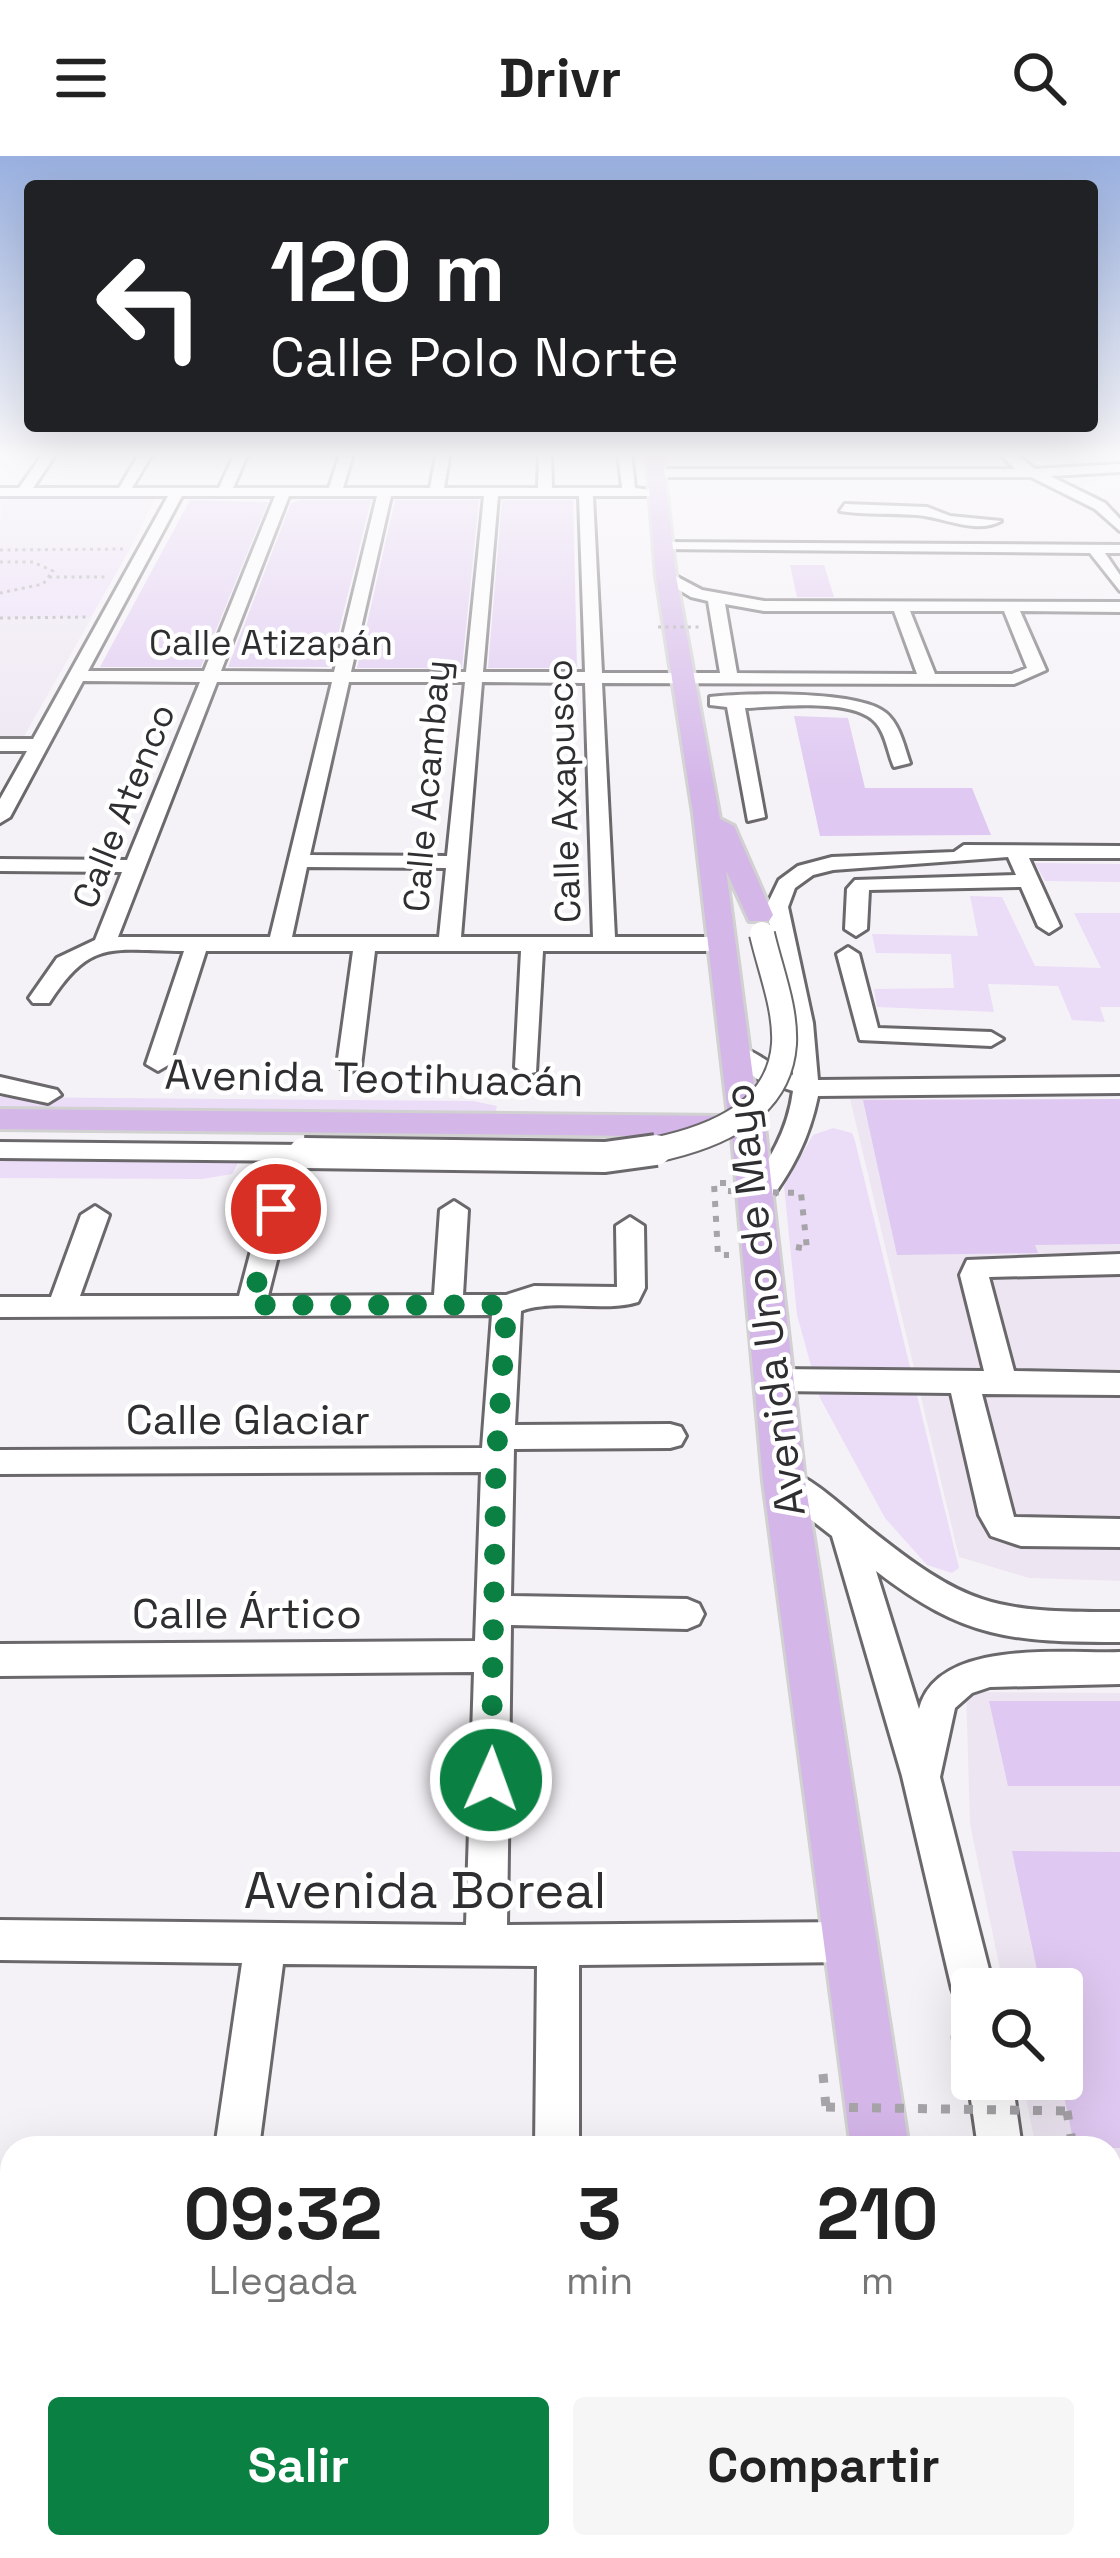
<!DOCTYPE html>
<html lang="es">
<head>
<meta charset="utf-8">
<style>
	body { margin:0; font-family:"Space Grotesk",sans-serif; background:#f6f6f6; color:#222; height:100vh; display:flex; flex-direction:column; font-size:45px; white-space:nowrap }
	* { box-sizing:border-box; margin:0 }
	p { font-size:39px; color:#767676 }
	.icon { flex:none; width:66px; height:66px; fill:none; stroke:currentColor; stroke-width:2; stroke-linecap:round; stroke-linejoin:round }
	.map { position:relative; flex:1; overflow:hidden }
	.drawer { position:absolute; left:0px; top:1980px; width:1122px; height:423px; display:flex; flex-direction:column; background:#fff; border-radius:36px 36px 0 0; box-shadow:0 12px 48px #0002 }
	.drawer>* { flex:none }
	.hud { position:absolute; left:24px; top:24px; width:1074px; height:252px; border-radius:12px; box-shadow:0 12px 48px #0002; background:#202124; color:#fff; overflow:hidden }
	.fabs { position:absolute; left:951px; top:1812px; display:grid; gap:24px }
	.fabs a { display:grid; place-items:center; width:132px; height:132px; border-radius:12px; background:#fff; box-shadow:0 12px 48px #0002; font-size:60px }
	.pin { position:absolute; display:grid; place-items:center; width:102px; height:102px; color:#fff; margin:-51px; border:6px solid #fff; border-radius:50%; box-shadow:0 3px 12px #0007 }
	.me { position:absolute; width:132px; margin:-66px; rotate:2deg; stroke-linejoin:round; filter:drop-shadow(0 0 9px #0008) }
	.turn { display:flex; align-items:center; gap:42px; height:252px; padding:0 48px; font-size:54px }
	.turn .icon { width:156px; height:156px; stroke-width:2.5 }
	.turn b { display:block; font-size:84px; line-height:102px }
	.eta { display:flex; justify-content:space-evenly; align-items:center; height:204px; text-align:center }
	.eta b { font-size:72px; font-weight:800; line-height:84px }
	.action { display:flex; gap:24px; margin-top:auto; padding:24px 48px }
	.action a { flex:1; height:138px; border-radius:12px; background:#0b8043; color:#fff; font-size:48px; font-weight:800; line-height:138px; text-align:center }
	.action a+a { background:#f6f6f6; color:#222 }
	header { display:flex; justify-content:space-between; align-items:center; height:156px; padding:0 48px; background:#fff; font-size:54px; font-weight:800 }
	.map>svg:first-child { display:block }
	.built { fill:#ede6f2 }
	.green { fill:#ebdcf7 }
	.building { fill:#dfc8f1 }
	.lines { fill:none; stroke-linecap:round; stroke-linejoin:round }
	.minor-casing { stroke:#6b686c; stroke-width:6 }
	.major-casing { stroke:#d1d1d1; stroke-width:6 }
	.path-far2 { stroke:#a6a4a8; stroke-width:3; stroke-dasharray:3 4.5; stroke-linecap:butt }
	.path-far1 { stroke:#a6a4a8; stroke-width:6; stroke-dasharray:6 9; stroke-linecap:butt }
	.path { stroke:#a6a4a8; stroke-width:9; stroke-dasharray:9 14; stroke-linecap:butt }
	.minor { fill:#fff; fill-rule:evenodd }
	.major { fill:#d4b6e9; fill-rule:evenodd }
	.minor-bridge-far1-casing { stroke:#6b686c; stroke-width:28; stroke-linecap:butt }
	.minor-bridge-casing { stroke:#6b686c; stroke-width:36; stroke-linecap:butt }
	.path-bridge-far2 { stroke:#a6a4a8; stroke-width:3; stroke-dasharray:3 4.5; stroke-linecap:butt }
	.path-bridge-far1 { stroke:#a6a4a8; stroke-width:6; stroke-dasharray:6 9; stroke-linecap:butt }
	.path-bridge { stroke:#a6a4a8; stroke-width:9; stroke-dasharray:9 14; stroke-linecap:butt }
	.minor-bridge-far1 { stroke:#fff; stroke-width:24 }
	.minor-bridge { stroke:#fff; stroke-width:30 }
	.route { stroke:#0b8043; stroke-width:21; stroke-dasharray:0 37.8 }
	.labels { text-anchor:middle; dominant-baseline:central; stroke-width:9; stroke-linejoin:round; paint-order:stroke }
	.far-street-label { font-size:36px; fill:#2f2e30; stroke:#fff }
	.street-label { font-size:42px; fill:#2f2e30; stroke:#fff }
	.near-street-label { font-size:51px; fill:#2f2e30; stroke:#fff }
</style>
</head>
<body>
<header><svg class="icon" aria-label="menu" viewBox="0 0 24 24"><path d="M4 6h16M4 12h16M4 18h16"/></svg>Drivr<svg class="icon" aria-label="search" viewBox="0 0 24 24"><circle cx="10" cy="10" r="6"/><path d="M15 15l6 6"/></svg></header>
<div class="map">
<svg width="1120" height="2402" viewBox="0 0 1120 2402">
	<rect width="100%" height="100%" fill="#f5f2f7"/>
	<!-- built -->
	<path class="built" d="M1,340L70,343H155L131,391L0,392Z
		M92,461L23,582H0V462Z
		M850,943H1120V1425L1029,1422L959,1401Z
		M966,1536L1120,1537V2402L1110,2358V1992H1036L1022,1923H1062V1833H1004L970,1668Z"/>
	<!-- green -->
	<path class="green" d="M131,391L91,461L0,462V392Z
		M1035,707L1120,708V726L1045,725Z
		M970,740L1002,741L1035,810L1101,812L1074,757H1120V851H1100L1105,866L1072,864L1058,830L988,828L994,856L877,851L874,833L954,832L951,798L876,797L872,778L978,780Z
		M0,941L473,945L497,950L494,962L0,961Z
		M833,972L852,977L855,985L959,1412L952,1417L927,1409L885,1362L820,1242L797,1159L784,1030L813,979Z
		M0,1000L240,1003L232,1018L202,1023L0,1022Z"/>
	<!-- building -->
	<path class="building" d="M190,344L268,346L201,511H100Z
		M300,344H371L330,511H228L291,347Z
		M395,344H479L462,512H357Z
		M502,344H573L577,512H488Z
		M790,409H824L834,441H797Z
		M794,560L848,562L865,632H972L991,679L820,680Z
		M1120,943V1088L1035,1089L1038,1097L897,1099L863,944Z
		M989,1545H1120V1630H1008Z
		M1012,1695L1120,1696V1992H1075L1062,1931V1833H1041Z"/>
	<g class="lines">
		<!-- minor casing -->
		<g class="minor-casing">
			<path id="minor" d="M45,295H58L33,332H119L141,295H154L132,332H219L236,295H249L233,332H329L341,295H354L343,332H430L437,295H450L444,332H538L539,295H551L552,332H622L618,295H631L635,332L666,336L659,340H593L602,517H720L708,445L691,441L661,423V417L666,415L702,434L764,445L1120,446V456L1020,455L1046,514L1014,528L602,527L615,781H722L733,788L722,795H543L536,916L527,918L515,911L521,795H375L361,910L349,917L337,910L353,795H206L170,908L158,915L146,908L184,795C112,795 92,781 49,847H33L29,842L57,802L95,784L122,716L0,715V703L127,704L200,526L83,525L10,661L0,667V643L27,595H0V583H33L168,340H0V332H19ZM182,340H275L204,515H88ZM289,340H377L334,516L221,515ZM391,340H484L466,516H351ZM498,340H579L585,516H483ZM725,448L764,455H894L917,518L737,517ZM910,455H1004L1027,512L1012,518H935ZM217,526H332L270,781H118ZM349,526H465L447,700L310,699ZM482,526L585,527L593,781H461ZM307,711L446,712L439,781H292Z
				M997,295H1011L1035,313L1120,308V316L1050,320L1105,347L1120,363V375L1095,353L1031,321H657L650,317L657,313H1015Z
				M845,348L927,351L950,360L1001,365C975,379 944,361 917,359C892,357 865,359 840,355Z
				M664,386L1120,389V397H1105L1120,419V435L1090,397L659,393Z
				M710,541C745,537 860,534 886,557C900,569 904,590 910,607L894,611C888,598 886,578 876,567C854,541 776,551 745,552L765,661L748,665L727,551L710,549Z
				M964,689L1120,690V702H1029L1060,770L1049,777L1038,770L1021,731L869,734L867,773L856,780L845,773L847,733L855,724L1016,719L1008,701L833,714L813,719L795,732L788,751L813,867L818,924L1120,921V937L818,940C809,984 792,1015 765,1051H745L741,1045C766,1008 787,980 793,935L757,923L722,895L725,890C749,886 770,911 793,919L790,867L766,751L779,724L798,710L832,701L954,696Z
				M848,791L859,798L878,872L991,876L1003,883L991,890L860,884L837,798Z
				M0,921L57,934L61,939L48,947L0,937Z
				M0,986L304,989L317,997L304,1005L0,1002Z
				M276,1044L290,1053L268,1140L434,1139L440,1054L454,1045L468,1054L463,1139H506L534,1130L617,1131L616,1070L630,1061L644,1070L645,1132L638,1146C600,1157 558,1142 521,1155L515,1269L670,1268L681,1271L686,1280L681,1289L670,1292L514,1293L511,1440L687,1443L699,1448L704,1458L699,1468L687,1473L511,1469L507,1769L850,1766L864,1772L870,1786L864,1800L850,1806L579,1809V1992H535L537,1810L283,1808L259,1992H215L242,1807L0,1804V1764L466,1769L474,1516L0,1520V1488L475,1485L481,1316L0,1318V1294L482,1292L492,1159L0,1161V1141H51L81,1059L95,1050L109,1059L80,1140H239L262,1053Z
				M1120,1098V1118L989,1121L1014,1215L1120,1217V1239L982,1238L1014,1361L1120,1363V1391L1021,1390L991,1380L979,1359L951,1237L775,1235L764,1232L760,1224L764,1216L775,1213L984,1215L960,1119L967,1104Z
				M784,1312C813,1322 843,1351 866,1370C967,1451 992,1456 1120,1456V1486C1012,1486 964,1483 876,1415L919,1553C937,1482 1063,1498 1120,1496V1528L990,1531L972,1537L955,1552L940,1621L994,1833H972V1854L958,1848L952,1833L902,1620L832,1380L773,1334L768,1325L773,1316Z
				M972,1914V1923H1012L1022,1992H978L968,1923Z
				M157,2391H209L207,2402H155Z
				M526,2391H578V2402H526Z
				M1040,2391H1092L1094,2402H1042Z"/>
		</g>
		<!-- major casing -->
		<g class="major-casing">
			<path id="major" d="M646,295H662L676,420L720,663L734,670L773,759L769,765H749L726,714L756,944L765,971L805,1325L909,1992H851L763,1325L732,981L0,973V953L728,960L693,657L656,420Z
				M901,2391H969L970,2402H902Z"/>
		</g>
		<!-- path-far2 -->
		<path class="path-far2" d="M0,394L125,393
			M0,406H33L53,415L43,428L0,437
			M49,421H106
			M0,462L87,461"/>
		<!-- path-far1 -->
		<path class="path-far1" d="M726,1027H714L718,1099H729
			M796,1091L807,1093L801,1037"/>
		<!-- path -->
		<path class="path" d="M959,1908L955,1881H972
			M823,1918L826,1951
			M1067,1955L1073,1992"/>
		<!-- minor -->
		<use href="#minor" class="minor"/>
		<!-- major -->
		<use href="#major" class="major"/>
		<!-- minor-bridge-far1 casing -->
		<g class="minor-bridge-far1-casing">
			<path id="minor-bridge-far1" d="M639,997C701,986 779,962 784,888C786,852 770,813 762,778"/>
		</g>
		<!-- minor-bridge casing -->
		<g class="minor-bridge-casing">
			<path id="minor-bridge" d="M304,997L605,1001L656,994"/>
		</g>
		<!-- path-bridge-far2 -->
		<path class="path-bridge-far2" d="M658,471H702"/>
		<!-- path-bridge-far1 -->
		<path class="path-bridge-far1" d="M728,1035L801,1037"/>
		<!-- path-bridge -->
		<path class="path-bridge" d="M826,1951L1067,1955"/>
		<!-- minor-bridge-far1 -->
		<use href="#minor-bridge-far1" class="minor-bridge-far1"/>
		<!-- minor-bridge -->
		<use href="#minor-bridge" class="minor-bridge"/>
	</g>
	<!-- sky -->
	<linearGradient id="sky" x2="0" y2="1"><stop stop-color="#99b0e0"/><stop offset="0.47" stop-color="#faf9fb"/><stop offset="1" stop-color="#faf9fb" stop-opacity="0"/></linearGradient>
	<rect width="1120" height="632" fill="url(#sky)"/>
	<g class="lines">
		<!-- route -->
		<path class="route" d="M276,1053L251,1149H507L496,1304L491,1624"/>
	</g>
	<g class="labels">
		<!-- far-street labels -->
		<g class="far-street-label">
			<text x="271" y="487">Calle Atizapán</text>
			<text transform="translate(427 630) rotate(-85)">Calle Acambay</text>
			<text transform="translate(564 635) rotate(-92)">Calle Axapusco</text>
			<text transform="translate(124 650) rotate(-68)">Calle Atenco</text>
		</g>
		<!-- street labels -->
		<g class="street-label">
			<text transform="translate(374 922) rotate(1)">Avenida Teotihuacán</text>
			<text transform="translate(764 1144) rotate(-97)">Avenida Uno de Mayo</text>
			<text x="248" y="1263">Calle Glaciar</text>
			<text x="247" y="1457">Calle Ártico</text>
		</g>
		<!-- near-street labels -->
		<g class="near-street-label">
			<text x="425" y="1734">Avenida Boreal</text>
		</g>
	</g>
</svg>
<div class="fabs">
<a><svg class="icon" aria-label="search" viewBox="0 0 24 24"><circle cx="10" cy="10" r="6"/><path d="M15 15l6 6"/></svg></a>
</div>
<div class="pin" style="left:276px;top:1053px;background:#d93025"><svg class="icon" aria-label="arrive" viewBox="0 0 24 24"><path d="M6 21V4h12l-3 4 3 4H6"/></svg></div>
<svg class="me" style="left:491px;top:1624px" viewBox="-20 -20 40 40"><circle r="17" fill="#0b8043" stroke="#fff" stroke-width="3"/><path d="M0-11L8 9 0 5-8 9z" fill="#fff"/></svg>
<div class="hud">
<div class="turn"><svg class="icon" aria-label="left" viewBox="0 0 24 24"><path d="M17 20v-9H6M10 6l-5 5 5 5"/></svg><div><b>120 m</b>Calle Polo Norte</div></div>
</div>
<section class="drawer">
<div class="eta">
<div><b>09:32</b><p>Llegada</p></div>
<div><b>3</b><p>min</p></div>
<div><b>210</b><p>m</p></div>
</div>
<div class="action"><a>Salir</a><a>Compartir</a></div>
</section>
</div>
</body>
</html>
